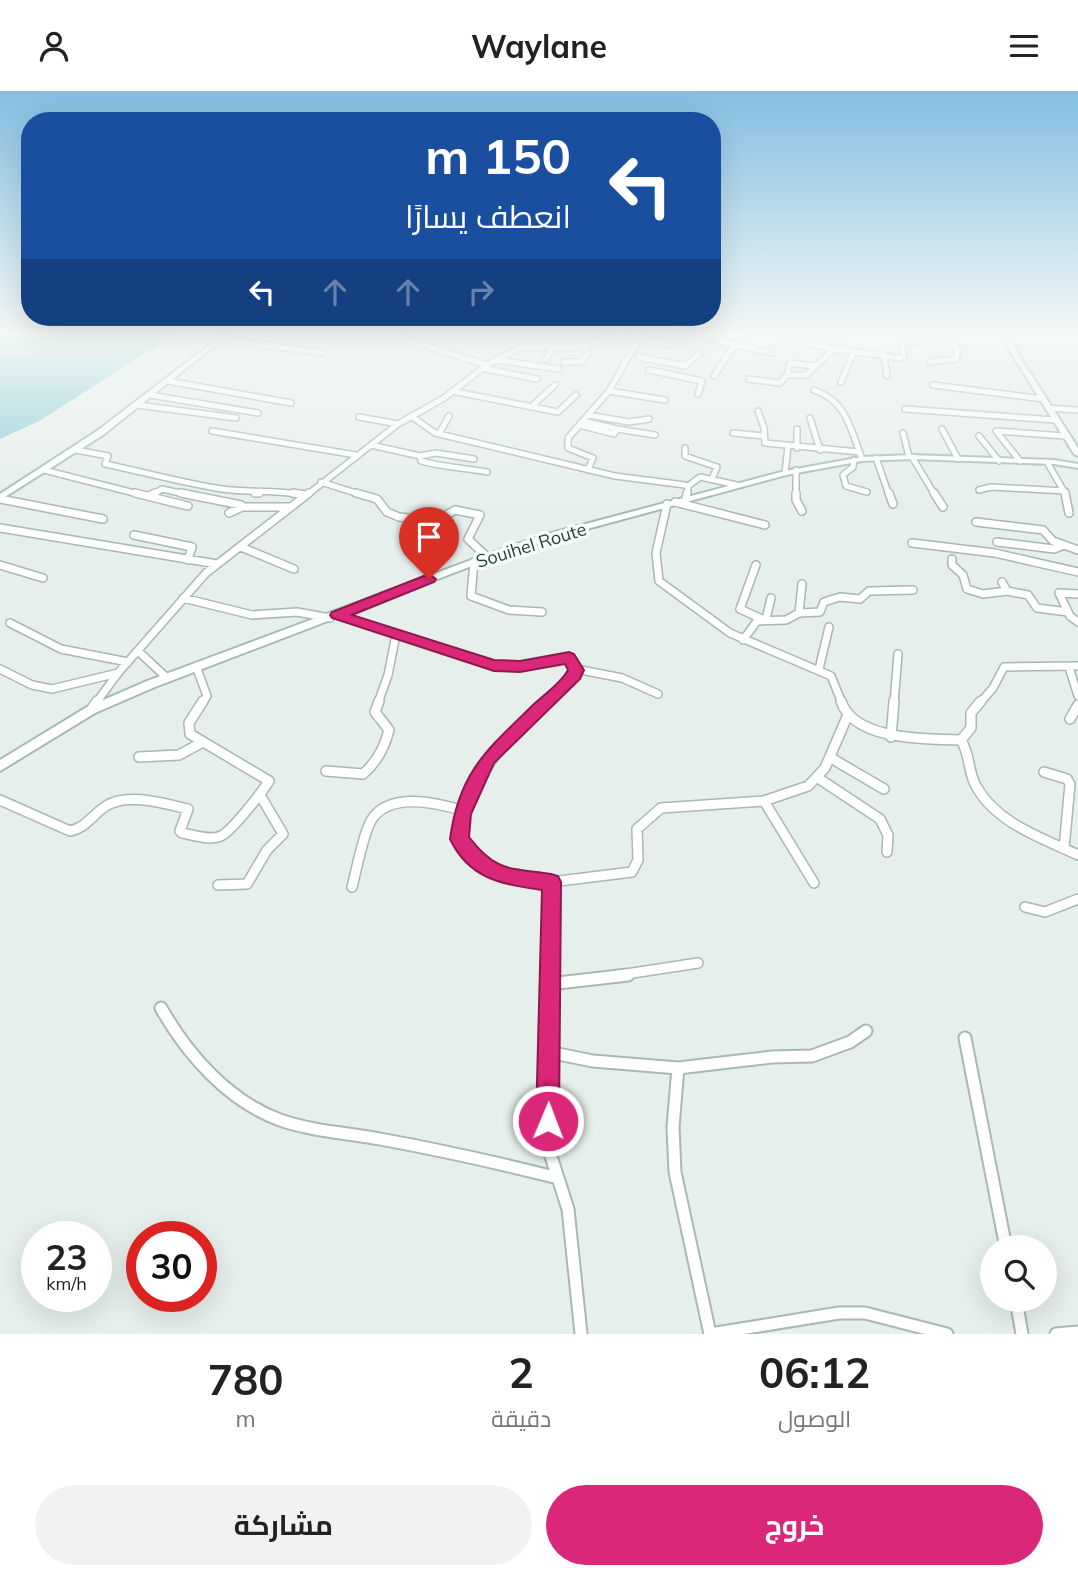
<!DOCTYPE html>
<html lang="ar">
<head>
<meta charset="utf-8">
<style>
	body { margin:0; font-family:Mulish,Cairo,sans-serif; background:#f2f2f2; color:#222; direction:rtl; height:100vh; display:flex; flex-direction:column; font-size:26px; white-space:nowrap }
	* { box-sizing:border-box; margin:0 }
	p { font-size:23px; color:#767676 }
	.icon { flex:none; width:38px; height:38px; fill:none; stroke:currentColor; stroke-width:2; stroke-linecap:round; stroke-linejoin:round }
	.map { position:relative; height:1243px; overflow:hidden; direction:ltr }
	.sheet { display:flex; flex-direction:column; background:#fff; flex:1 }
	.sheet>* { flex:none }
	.hud { position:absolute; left:21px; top:21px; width:700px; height:214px; border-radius:28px; box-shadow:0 7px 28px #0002; direction:rtl; background:#1a4fa0; color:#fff; overflow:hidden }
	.tools { position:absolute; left:980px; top:1144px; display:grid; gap:14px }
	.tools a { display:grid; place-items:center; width:77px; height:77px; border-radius:50%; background:#fff; box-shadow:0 7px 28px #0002; font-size:35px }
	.speed { position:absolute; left:21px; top:1130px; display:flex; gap:14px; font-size:35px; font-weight:700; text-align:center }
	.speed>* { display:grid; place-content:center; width:91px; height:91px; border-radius:50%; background:#fff; box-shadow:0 7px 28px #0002; line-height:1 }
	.speed small { font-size:18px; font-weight:400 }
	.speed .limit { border:10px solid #d22; background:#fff; color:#111 }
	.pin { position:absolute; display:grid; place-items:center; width:60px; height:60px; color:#fff; margin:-72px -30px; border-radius:50% 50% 50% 0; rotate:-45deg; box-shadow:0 0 7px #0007 }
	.pin .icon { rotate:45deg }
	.me { position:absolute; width:77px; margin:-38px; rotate:1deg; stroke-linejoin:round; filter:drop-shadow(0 0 5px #0008) }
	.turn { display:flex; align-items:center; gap:24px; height:147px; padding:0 35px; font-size:32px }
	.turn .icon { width:91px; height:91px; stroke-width:2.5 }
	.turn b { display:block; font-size:49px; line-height:60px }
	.lanes { display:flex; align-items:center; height:66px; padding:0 35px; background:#0003; justify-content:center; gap:35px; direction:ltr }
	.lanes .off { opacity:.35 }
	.eta { display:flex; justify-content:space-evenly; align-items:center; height:119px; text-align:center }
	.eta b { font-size:42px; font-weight:700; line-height:49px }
	.primary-button { display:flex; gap:14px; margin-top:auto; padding:14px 35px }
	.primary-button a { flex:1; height:80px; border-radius:42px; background:#db2777; color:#fff; font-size:28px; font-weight:700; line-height:80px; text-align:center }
	.primary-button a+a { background:#f2f2f2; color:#222 }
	header { display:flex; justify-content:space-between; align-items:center; height:91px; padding:0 35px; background:#fff; font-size:32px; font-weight:700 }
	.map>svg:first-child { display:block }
	.water { fill:#8cccd6 }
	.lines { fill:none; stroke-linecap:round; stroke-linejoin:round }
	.street-far3-casing { stroke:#a8b8b2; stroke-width:8 }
	.street-far2-casing { stroke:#a8b8b2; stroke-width:10 }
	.street-far1-casing { stroke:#a8b8b2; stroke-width:12 }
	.street-casing { stroke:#a8b8b2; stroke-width:15 }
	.secondary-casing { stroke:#a3bbb3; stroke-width:4 }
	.street-far3 { stroke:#fff; stroke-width:5 }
	.street-far2 { stroke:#fff; stroke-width:7 }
	.street-far1 { stroke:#fff; stroke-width:9 }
	.street { stroke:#fff; stroke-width:11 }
	.secondary { fill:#fff; fill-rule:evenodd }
	.route { fill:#db2777; stroke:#8e194d; stroke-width:2 }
	.labels { text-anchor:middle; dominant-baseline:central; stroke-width:7; stroke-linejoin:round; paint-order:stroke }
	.street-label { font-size:18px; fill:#23433a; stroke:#f7fbf9 }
</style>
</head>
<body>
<header><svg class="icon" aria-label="menu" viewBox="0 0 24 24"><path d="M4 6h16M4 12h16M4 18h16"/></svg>Waylane<svg class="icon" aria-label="person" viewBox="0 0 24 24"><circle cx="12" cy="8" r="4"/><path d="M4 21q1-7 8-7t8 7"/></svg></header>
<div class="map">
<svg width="1078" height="1243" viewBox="0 0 1078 1243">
	<rect width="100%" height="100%" fill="#e6efeb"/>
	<!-- water -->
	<path class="water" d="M0,244H174L39,330L0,348Z"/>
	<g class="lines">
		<!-- street-far3 casing -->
		<g class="street-far3-casing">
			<path id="street-far3" d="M391,244L487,274
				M691,244L773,262
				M777,244L834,258L900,267L904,265L901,251L950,249L951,244
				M638,247L670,254
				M219,248L322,262
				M839,259L844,244
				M884,265L887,285
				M638,266L685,275L701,261
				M546,268L553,255
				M496,269L559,278
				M564,271H580L589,262L582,255
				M930,271L956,268L958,260L952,249
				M482,277L537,288
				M649,279L702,290L698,303
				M787,284L790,272L815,275
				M714,285L734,255
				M749,288L780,292L787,284H806L834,258
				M168,290L291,312
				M841,291L854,261
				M933,294L1043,308
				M814,299C846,310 850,336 861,365
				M452,300L558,321L576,304
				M609,300L665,309
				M150,304L258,322
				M138,314L236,327
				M531,316L555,294
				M1048,317L1078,319
				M905,318L1055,329
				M758,320L764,337L765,352L859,361
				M588,324L629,331L649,328
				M411,325L435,342L615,385L685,394L688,397L687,404
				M359,326L398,333
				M810,327L820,359
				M579,334L614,343L617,338L583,330
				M617,338L655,344
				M797,338V357
				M942,338L958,368
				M212,340L356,364
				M733,342L763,345
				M903,342L909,366
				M439,343L449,325
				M979,345L999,370
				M371,354L420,365L436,362L474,368
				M685,357V365L717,376L712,388
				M76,359L108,365L105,373C144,381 183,392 222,398C249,402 275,398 302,404
				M420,365L421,370C442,376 465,377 487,381
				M912,366L935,404
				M876,367L889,404
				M854,369L853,376L843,384L846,395L867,401
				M1020,370L996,340L1065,345
				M1047,371L1066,404
				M44,379L142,404
				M588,379L593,367L568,357V347L609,300L639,247L632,244
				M796,379V404
				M785,382L788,356
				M321,391L362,404
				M687,396L700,386L737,394
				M979,399L991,396L1065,400
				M152,404L162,398L189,404
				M307,404L398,333L444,307L487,274L521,256H576L623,244"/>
		</g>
		<!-- street-far2 casing -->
		<g class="street-far2-casing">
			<path id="street-far2" d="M135,402L188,415
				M181,402L241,414
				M255,402H259
				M293,402L305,404
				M356,402L377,408L387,421L399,426L436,430L455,419L480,424L468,448L487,466
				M796,402V409L802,420
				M889,402L893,413
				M934,402L943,416
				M1065,402L1069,422
				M149,405L155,402
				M0,408L103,428
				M686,408L687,402
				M675,411L765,434
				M667,413L656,462L659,490L730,542L831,585L842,612
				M229,422L242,416H289
				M976,431L1043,439L1053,450L1078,459
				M0,437L217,473
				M134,444L192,456L188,469
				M997,451L1054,458L1064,454
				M912,452L995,462L1078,481
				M241,456L294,478
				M952,468V474L963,484L967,498L983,503L1007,500
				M474,471L471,505L509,519L542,521
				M0,474L43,487
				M756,474L740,518L762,528
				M1002,491L1007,500L1028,504L1037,517L1068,521
				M1078,503L1059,502L1070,525L1078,531
				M183,507L252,524L297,521L330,527
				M799,522L802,493
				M337,524L494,574L520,576L569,567L576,578L575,584L544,612
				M766,528L771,507
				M10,532L61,558L128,571
				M743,549L757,530L786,529L799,522L820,521L824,511L840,506L860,508L869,500L913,499
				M138,560L167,587
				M196,575L207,605L202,612
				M1069,576L1078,605
				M0,578L32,594L52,598L118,582
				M576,578L622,587L658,603
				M819,578L829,536
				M96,612L118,582L206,482L309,402
				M378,612L388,584L396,544
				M894,612L898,563
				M980,612L993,597L1004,576L1078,575"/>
		</g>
		<!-- street-far1 casing -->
		<g class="street-far1-casing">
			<path id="street-far1" d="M546,610C500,652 472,685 459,748C482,781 513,786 551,791L550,885
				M841,610C854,650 927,648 961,649C970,663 968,681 976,695C996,732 1042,747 1078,764
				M91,619L97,610
				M1070,628L1078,614
				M891,646L894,610
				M961,649L971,637V622L981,610
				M139,666L179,664L201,652
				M831,667L884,698
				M326,680L363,683C376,672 385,655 389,639L375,621L379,610
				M1044,681L1067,688L1070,693L1064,757
				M818,687L880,728L888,744L887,761
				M0,709L70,740C86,737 93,723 106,715C127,701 166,713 188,718L180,740L182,742C193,744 210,750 221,745C232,740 262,701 269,690L190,643L189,632L203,610
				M764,710L814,792
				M551,791L632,781L638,769L637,738L661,717L764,710L808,695L825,677L847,626
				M218,794L247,793L267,759L283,743L260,704
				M352,796C356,781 364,739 372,728C391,700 438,712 464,720
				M1025,816L1045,821L1078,808
				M613,885L698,872"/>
		</g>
		<!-- street casing -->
		<g class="street-casing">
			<path id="street" d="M550,884L547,1053L568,1118L581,1243
				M549,893L628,884
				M161,917C187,963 228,1010 280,1029C311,1040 348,1042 380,1048C440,1059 499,1072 558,1087
				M965,947L1006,1157
				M548,961L593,970L678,977
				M1016,1209L1022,1243
				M710,1243L675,1081L673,1036L678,977L772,966L812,965L850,951L866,940
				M710,1243L839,1222H865L947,1243
				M1056,1243L1078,1241"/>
		</g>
		<!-- secondary casing -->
		<g class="secondary-casing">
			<path id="secondary" d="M222,244H228L103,344L0,409V403L97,340Z
				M1000,244H1006L1078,357V365L1074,363Z
				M912,364L1054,369L1078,373V377L1054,373L912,368L862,370L786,384L550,448L477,473L155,596L95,622L0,680V669L87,616L147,590L471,469L544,444L785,380L862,366Z"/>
		</g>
		<!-- street-far3 -->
		<use href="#street-far3" class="street-far3"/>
		<!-- street-far2 -->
		<use href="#street-far2" class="street-far2"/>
		<!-- street-far1 -->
		<use href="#street-far1" class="street-far1"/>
		<!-- street -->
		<use href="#street" class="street"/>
		<!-- secondary -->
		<use href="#secondary" class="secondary"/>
	</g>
	<!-- sky -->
	<linearGradient id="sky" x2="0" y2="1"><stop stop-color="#83bee1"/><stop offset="0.58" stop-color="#f4f8f6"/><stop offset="1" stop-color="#f4f8f6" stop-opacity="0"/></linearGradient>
	<rect width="1078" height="418" fill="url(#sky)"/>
	<!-- route -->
	<path class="route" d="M429,483L436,488L434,491L352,524L494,569L520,570L569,561L574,563L584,579L580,588L494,672L471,723L469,746C496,781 509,777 551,783L558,785L561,791L559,1030L556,1038L548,1042L539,1038L536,1030L542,799C501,793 469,788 450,748C459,680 488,658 534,613C545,603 561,592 568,579L565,573L520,581L494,580L332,527L330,524L332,521Z"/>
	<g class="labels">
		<!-- street labels -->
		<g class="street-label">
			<text transform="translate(531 454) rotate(-17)">Souihel Route</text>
		</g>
	</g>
</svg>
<div class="tools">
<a><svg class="icon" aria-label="search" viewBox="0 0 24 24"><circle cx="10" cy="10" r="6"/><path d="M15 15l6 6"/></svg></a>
</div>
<div class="speed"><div>23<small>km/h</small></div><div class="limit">30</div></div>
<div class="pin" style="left:429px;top:488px;background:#d93025"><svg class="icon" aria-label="arrive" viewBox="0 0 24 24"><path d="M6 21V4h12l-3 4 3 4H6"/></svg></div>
<svg class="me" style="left:548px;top:1030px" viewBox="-20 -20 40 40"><circle r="17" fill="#db2777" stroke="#fff" stroke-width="3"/><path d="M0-11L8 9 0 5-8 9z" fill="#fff"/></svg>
<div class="hud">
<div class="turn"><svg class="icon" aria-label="left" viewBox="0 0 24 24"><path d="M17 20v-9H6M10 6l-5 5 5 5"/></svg><div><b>150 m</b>انعطف يسارًا</div></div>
<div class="lanes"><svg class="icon" aria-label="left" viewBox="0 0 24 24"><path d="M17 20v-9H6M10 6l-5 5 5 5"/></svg><svg class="icon off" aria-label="ahead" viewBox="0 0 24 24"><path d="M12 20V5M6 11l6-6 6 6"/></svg><svg class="icon off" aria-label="ahead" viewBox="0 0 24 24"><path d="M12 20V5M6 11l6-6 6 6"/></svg><svg class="icon off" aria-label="right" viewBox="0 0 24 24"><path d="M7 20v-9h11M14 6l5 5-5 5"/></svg></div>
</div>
</div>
<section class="sheet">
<div class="eta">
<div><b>06:12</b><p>الوصول</p></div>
<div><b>2</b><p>دقيقة</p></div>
<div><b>780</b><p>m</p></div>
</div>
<div class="primary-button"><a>خروج</a><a>مشاركة</a></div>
</section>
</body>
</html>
